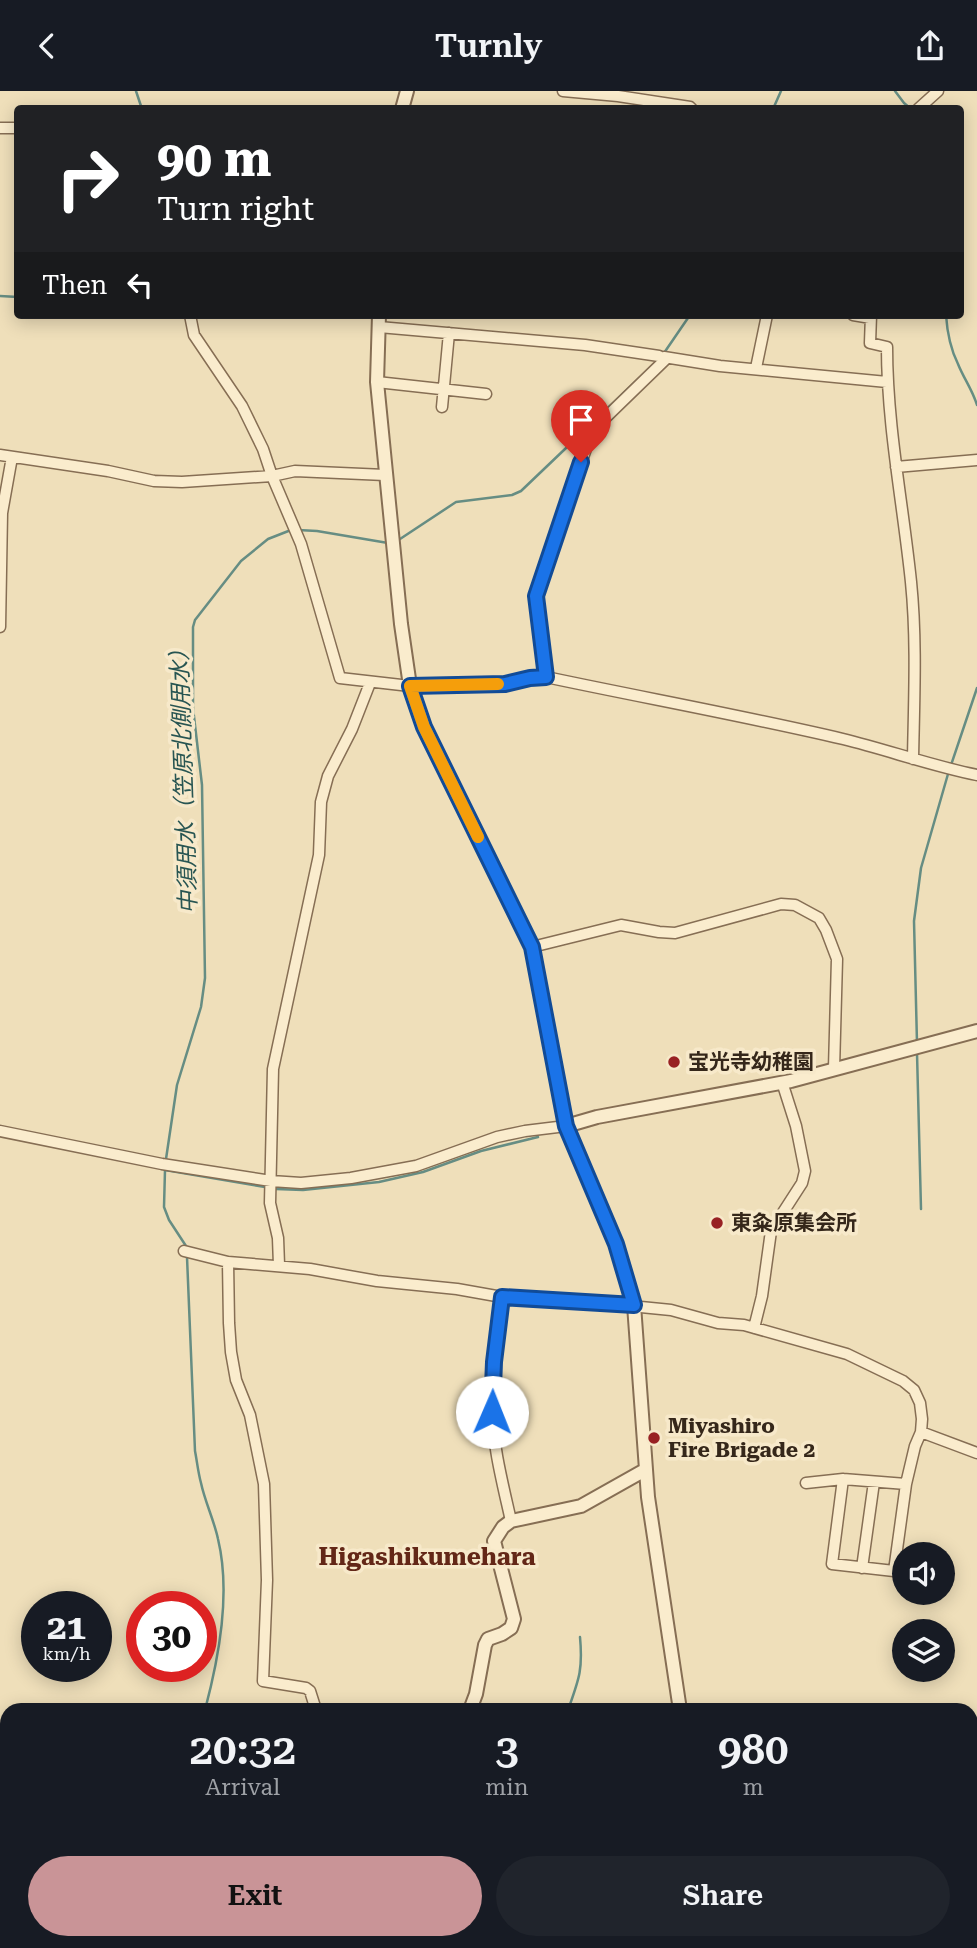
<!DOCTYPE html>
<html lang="en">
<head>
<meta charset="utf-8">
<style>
	body { margin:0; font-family:"Roboto Serif","Noto Sans JP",serif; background:#20242c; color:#f1f3f6; height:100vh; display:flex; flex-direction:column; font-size:26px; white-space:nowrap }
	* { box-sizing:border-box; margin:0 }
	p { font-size:23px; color:#9ea1a6 }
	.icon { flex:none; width:38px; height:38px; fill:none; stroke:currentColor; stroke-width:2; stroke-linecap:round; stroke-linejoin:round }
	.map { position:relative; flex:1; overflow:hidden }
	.panel { position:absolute; left:0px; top:1612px; width:978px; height:247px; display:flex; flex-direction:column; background:#171b24; border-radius:21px 21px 0 0; box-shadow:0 4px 18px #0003 }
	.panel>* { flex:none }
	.guide { position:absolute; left:14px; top:14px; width:950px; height:214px; border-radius:7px; box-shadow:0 4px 18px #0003; background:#202124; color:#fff; overflow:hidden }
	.fabs { position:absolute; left:892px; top:1451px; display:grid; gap:14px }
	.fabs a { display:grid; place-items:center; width:63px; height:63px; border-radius:50%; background:#171b24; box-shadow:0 4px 18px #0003; font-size:35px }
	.speed { position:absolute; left:21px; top:1500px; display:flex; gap:14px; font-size:35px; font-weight:700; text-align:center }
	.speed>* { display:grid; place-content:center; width:91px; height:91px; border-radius:50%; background:#171b24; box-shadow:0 4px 18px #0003; line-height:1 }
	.speed small { font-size:18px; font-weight:400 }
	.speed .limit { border:10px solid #d22; background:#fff; color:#111 }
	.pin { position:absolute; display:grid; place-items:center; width:60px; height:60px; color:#fff; margin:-72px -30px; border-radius:50% 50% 50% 0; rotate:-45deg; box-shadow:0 0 7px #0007 }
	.pin .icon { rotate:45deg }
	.me { position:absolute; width:77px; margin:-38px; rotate:1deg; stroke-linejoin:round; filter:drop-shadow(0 0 5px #0008) }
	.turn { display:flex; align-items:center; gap:24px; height:147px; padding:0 28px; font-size:32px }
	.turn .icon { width:91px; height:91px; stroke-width:2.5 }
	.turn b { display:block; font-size:49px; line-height:60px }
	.then { display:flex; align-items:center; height:66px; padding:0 28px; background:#0003; gap:14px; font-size:26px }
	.eta { display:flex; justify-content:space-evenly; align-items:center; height:119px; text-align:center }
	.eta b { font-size:42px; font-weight:600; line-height:49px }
	.primary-button { display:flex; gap:14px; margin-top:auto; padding:14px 28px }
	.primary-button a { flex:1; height:80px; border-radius:42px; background:#c99497; color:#111; font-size:28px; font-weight:600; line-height:80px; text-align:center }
	.primary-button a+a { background:#20242c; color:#f1f3f6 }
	header { display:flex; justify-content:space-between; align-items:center; height:91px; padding:0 28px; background:#171b24; font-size:32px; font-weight:600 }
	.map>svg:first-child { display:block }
	.farmland { fill:#e5dba7 }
	.green { fill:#c6cd8e }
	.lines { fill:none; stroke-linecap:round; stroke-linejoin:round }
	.stream { stroke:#668d83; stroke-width:2.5 }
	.minor-casing { stroke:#866e54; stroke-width:13 }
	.tertiary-casing { stroke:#866e54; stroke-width:16 }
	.primary-casing { stroke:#533c29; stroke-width:19 }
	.minor { stroke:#faeccd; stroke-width:10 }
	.tertiary { stroke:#faeccd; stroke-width:12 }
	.primary { stroke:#f6d58e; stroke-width:16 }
	.route-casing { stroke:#114b97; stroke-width:18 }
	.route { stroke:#1a73e8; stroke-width:12 }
	.slow { stroke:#f59e0b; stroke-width:12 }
	.poi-dot { fill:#982123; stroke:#f7e9ca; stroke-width:2.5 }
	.labels { text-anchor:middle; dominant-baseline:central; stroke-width:7; stroke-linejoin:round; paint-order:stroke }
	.poi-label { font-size:21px; font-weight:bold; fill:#35271a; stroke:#f7e9ca; text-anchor:start }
	.water-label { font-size:23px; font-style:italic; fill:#285552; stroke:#f7e9ca }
	.quarter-label { font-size:24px; font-weight:bold; fill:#632717; stroke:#f7e9ca }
</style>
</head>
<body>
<header><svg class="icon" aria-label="back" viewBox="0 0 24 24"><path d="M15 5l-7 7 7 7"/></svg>Turnly<svg class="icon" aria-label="share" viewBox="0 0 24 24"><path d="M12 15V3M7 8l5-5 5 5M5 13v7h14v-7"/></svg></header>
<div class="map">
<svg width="977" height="1857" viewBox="0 0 977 1857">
	<rect width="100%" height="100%" fill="#efdfba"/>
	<!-- farmland -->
	<path class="farmland" d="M292,1852H480L478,1857H287Z
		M491,1852H626V1857H489Z"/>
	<!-- green -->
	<path class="green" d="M0,1697H7V1852H73L89,1857H0Z"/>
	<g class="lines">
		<!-- stream -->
		<path class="stream" d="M136,0L142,18
			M895,0L904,12L911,18
			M773,18L781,0
			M0,205L18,206
			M946,224C947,239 951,259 958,273C964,288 972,298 977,314
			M664,262L690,224
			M298,439L317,440L388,452
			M397,450L456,411L512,404L521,400L653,274
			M917,952L914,830L921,777L948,683L977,597
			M917,962L921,1118
			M166,1068L177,994L201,916L205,887L202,694L193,617V536L195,529L241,470L268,448L291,439
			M276,1098L303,1099L379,1091L423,1081L481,1060L538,1046
			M186,1155L169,1129L164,1116L165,1079L265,1096
			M187,1166L195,1360C197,1370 198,1381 201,1392C205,1411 214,1429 218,1448C231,1502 219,1566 205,1619
			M568,1619C579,1588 583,1579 580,1546
			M211,1852L213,1857
			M532,1857L533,1852"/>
		<!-- minor casing -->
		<g class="minor-casing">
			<path id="minor" d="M563,0L618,5L690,16L692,18
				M918,18L938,0
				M0,37H18
				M190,224L194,244L242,315L263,358L272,385L301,453L340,587L410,595L505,593L530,587L546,586C645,607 745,625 843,648C888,659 932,675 977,684
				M853,224L871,227
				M871,224L870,252L887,256C887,335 903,413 911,491C917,550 914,610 913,668
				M379,236L585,254L659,265
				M664,266L720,275L887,291
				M756,277L767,224
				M377,291L486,303
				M442,316L449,242
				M0,364L108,380L154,390L182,391L272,385L295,380L385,384
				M896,376L977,369
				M0,536L2,422L12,366
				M546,586L535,505L589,349L600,332L667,267
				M532,856L621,834L659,841L675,842L781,813L795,814L819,827L826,839L837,868L834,978
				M0,1040L162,1073L271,1090L301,1092L351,1087L416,1075L497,1046L525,1040L566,1035
				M184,1160L228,1171L310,1178L377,1190L457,1198L502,1206L550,1207L671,1219L718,1232L744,1234L847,1263L903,1290L914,1299L920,1312L922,1328L921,1341L977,1362
				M228,1171L229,1232L231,1261L236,1289L250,1324L264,1393L267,1489L263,1590L306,1597L310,1600L316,1619
				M279,1174L278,1147L270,1112L273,978L319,764L321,711L328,685L352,638L370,592
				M502,1206C497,1243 491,1281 492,1319C493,1356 503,1394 511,1430
				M754,1237L762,1205L771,1140L802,1092L805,1080L796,1035L782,991
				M843,1388L832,1473L894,1480L906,1393
				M806,1392L843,1388L906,1393L915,1355L921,1341
				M862,1477L874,1391"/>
		</g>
		<!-- tertiary casing -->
		<g class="tertiary-casing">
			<path id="tertiary" d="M402,18L407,0
				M379,224L377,291L401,533L410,595L424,636L532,856L566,1035L616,1153L634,1214L648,1406L680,1619
				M566,1035L597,1026L791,990L977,940
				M470,1619L476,1603L485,1554L488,1548L502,1543L511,1537L514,1528L494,1450L503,1436L511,1430L581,1415L645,1379
				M692,1852L694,1857
				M280,1857L284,1852"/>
		</g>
		<!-- primary casing -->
		<g class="primary-casing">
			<path id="primary" d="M972,1857L977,1836"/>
		</g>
		<!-- minor -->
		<use href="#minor" class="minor"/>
		<!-- tertiary -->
		<use href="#tertiary" class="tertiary"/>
		<!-- primary -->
		<use href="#primary" class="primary"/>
	</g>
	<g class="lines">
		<!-- route casing -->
		<g class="route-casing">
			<path id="route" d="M492,1321L494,1271L502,1206L634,1214L616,1153L566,1035L532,856L424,636L410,595L505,593L530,587L546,586L536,505L581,371"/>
		</g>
		<!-- route -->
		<use href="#route" class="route"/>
		<!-- slow -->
		<path class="slow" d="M478,746L424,636L410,595L498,593"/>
	</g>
	<!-- markers -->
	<g class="poi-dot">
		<circle cx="674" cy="971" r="7"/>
		<circle cx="717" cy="1132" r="7"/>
		<circle cx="654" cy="1347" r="7"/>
	</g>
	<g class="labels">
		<!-- poi labels -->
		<g class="poi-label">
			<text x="688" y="971">宝光寺幼稚園</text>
			<text x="731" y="1132">東粂原集会所</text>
			<text x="668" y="1335">Miyashiro<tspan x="668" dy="24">Fire Brigade 2</tspan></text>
		</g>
		<!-- water labels -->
		<g class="water-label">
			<text transform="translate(184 685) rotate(-92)">中須用水（笠原北側用水）</text>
		</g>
		<!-- quarter labels -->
		<g class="quarter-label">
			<text x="427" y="1466">Higashikumehara</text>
		</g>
	</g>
</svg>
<div class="fabs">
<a><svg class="icon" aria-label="sound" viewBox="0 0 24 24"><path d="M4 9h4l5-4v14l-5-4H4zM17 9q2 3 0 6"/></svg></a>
<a><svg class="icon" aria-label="layers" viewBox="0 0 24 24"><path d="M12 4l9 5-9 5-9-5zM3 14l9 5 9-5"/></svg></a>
</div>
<div class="speed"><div>21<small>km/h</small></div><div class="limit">30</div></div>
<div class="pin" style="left:581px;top:371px;background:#d93025"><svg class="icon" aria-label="arrive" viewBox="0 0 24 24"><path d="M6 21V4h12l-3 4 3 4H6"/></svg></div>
<svg class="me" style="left:492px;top:1321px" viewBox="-20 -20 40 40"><circle r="19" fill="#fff"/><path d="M0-13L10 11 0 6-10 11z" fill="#1a73e8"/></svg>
<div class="guide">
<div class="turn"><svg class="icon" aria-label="right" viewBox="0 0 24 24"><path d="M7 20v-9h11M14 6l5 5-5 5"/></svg><div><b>90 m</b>Turn right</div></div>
<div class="then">Then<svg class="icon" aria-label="left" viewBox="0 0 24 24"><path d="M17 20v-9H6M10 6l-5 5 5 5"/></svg></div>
</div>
<section class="panel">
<div class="eta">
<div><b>20:32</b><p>Arrival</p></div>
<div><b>3</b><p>min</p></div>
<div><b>980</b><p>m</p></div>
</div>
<div class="primary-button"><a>Exit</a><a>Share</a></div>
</section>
</div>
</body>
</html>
